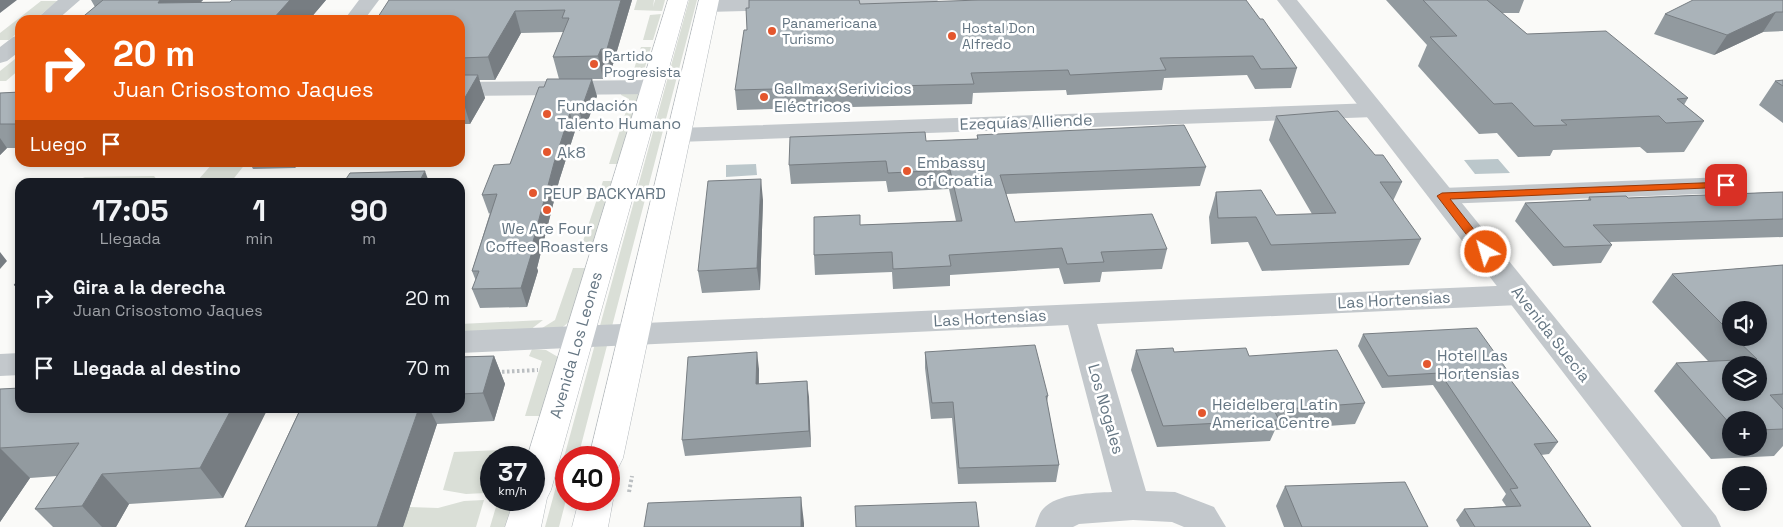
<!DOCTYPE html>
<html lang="es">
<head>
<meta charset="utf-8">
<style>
	body { margin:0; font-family:"Space Grotesk",sans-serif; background:#242831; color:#f1f3f6; height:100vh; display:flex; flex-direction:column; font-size:19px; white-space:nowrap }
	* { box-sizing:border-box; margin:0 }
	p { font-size:16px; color:#9ea1a6 }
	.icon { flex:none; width:28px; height:28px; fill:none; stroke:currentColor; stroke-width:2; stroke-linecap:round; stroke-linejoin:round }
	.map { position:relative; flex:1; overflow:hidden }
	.drawer { position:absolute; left:15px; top:178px; width:450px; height:235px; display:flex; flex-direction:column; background:#171b24; border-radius:15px; box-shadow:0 2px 8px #0003 }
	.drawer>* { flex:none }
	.top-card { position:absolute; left:15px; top:15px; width:450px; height:152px; border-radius:15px; box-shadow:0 2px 8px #0003; background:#ea580c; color:#fff; overflow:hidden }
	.controls { position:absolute; left:1722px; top:301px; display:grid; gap:10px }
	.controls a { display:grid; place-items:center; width:45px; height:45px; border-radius:50%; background:#171b24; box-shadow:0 2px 8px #0003; font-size:25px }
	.speed { position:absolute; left:480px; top:446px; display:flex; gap:10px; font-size:25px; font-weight:700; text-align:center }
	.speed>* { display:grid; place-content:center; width:65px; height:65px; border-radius:50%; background:#171b24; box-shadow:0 2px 8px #0003; line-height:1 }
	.speed small { font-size:12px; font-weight:400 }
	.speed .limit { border:8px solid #d22; background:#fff; color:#111 }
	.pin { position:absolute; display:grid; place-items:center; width:42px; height:42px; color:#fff; margin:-21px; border-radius:10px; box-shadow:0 2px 8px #0006 }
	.me { position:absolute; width:55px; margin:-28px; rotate:322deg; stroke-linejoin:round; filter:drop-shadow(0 0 4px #0008) }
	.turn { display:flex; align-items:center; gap:18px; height:105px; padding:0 15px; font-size:22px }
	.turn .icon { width:65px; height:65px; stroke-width:2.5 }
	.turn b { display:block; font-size:35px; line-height:42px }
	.then { display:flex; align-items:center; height:48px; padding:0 15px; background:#0003; gap:10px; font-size:19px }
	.eta { display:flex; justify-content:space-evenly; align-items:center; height:85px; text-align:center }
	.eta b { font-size:30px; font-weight:800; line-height:35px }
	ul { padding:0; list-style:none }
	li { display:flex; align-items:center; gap:15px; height:70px; padding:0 15px }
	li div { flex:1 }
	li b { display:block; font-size:19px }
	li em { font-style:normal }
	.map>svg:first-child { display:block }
	.green { fill:#dadfd7 }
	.water { fill:#bbc7cb }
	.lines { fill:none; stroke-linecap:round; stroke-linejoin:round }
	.primary-casing { stroke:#b5babe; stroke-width:1 }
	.path { stroke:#bbbfc2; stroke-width:4; stroke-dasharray:2.5 2.5; stroke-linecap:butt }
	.minor { fill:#c3c8cc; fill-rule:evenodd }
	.tertiary { fill:#c3c8cc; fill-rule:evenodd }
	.primary { fill:#fff; fill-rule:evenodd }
	.wall { fill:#929a9f; fill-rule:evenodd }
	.shaded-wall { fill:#777d82 }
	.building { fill:#aab3b9; stroke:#777d82; fill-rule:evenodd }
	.route { fill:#ea580c; stroke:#983908 }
	.poi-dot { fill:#e4572e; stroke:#fff; stroke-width:2 }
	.labels { text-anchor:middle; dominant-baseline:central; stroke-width:5; stroke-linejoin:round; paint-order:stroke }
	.far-poi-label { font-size:14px; fill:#657683; stroke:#fff; text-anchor:start }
	.poi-label { font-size:16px; fill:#657683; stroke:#fff; text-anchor:start }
	.street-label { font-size:16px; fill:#657683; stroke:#fff }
</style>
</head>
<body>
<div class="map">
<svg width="1783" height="527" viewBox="0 0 1783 527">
	<rect width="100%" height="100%" fill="#fafaf8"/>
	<!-- green -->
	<path class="green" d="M637,0H654L653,7L655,0H665L662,11L634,10Z
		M689,0H697L578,457L566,458V500L559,527H545Z
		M41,1H58L34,20H20V31L9,40H0V33Z
		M661,14L653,40H643L650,15Z
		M641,47H651L642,77L626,78V74L634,69Z
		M20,55V69L6,81H0V71Z
		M622,90H642L619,164H609L629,102V99L621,95Z
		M213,163H246L231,182H73L85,177L154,176L158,181L198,180Z
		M603,181H612L591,253H579Z
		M573,268H587C581,286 579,321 559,329C553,331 545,330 539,330L555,320Z
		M543,320L530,330L460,334V324Z
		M532,349L546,350L558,357V361L542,416H525L542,361L529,356Z
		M500,450L498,457L491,458V478L486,493L466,494L443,490L454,452Z
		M484,500L476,527H403L409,507L438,508L464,501Z
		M498,500H517L509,527H490Z"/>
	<!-- water -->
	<path class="water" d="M1498,159L1510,173L1475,174L1464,160Z
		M756,164L757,175L726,177V165Z"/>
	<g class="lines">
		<!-- primary casing -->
		<g class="primary-casing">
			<path id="primary" d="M668,0H688L551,490L547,498L541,527H505L514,500H534V458H527Z
				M699,0H719L623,458L618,468L609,471V458H589Z
				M609,490L613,500L608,527H572L579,500H609Z"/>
		</g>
		<!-- path -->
		<path class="path" d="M497,372L538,370
			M629,492L632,476"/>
		<!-- minor -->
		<path class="minor" d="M359,0H379L364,20H344Z
			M707,0H938L935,4L928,6L707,12L700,10L697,6L700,2Z
			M653,80L661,82L664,87L661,92L653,94L460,96V82Z
			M1374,103L1382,105L1385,110L1382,115L1374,117L678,142L670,140L666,135L670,130L678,128Z
			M1726,177L1735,180L1739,185L1735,190L1726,193L1442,204L1433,202L1429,196L1433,190L1442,188Z
			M1519,285L1529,288L1533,295L1529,302L1519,305L1097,324L1146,491L1175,492L1214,507L1226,527H1184L1172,522L1133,520L1079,524L1073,527H1035C1037,522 1039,513 1043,509C1057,493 1093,493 1112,492L1068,325L460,353V331Z
			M20,353V375L0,376V354Z"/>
		<!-- tertiary -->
		<path class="tertiary" d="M58,0H80L57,20H35Z
			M1277,0H1297L1716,516L1721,527H1682Z
			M20,35V51L7,61L0,63V47L13,37Z"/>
		<!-- primary -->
		<use href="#primary" class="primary"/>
	</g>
	<!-- wall -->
	<path class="wall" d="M91,0H203L201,2H230L232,0H326L309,20H79L95,7Z
		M632,0L611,71H606L603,79H559L553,57L564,32L521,33L495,80H479L485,98L470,124H460V20H376Z
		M1386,0H1524L1519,13H1502L1527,34L1688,98L1684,105L1704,121L1684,152L1647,153L1640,147L1553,150L1550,156L1518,157L1497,133L1479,134L1418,66L1427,45Z
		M1783,0V31L1763,32L1714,55L1654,34L1665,14Z
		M860,4L1260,19L1297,68L1291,88L1255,89L1247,75L1164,78L1162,90L1067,95L1066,90L973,93L972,104L737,110L735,90Z
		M1783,80V123L1759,105L1775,81Z
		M539,87L597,96L584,131H575L559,181L537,268L538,271L527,307L480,308L472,289L476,281L472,271L490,213L489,214L482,195L510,164Z
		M20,92V148H7L0,155V93Z
		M1276,116L1375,155L1402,182L1393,201L1421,239L1409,265L1262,271L1248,242L1211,244L1209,217L1216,192L1276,215L1312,214L1269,140Z
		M977,135L1206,167L1200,186L1006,194L1015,222L1167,249L1162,269L1102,272L1100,282L1064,284L1059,268L950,275V286L893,289L892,272L815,275L814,255L860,225L956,221L949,189L888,192L886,181L791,184L789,165L926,141L977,139Z
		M55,162H299L295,168L253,169L250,163L57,166Z
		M1783,192V237L1610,242L1612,245L1601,263L1553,266L1515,221L1525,203L1588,200L1589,197L1628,198Z
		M763,200L760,290L702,293L698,271Z
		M1783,265V446L1774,456L1711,459L1654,391L1676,363L1708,361L1652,302L1672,274ZM1731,310L1759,338H1731ZM1731,420H1759V448H1731Z
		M20,278V292L14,285Z
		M1363,334L1507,370L1505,373L1558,442L1549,454L1541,455L1591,527H1460L1456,520L1464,509L1506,506L1502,500L1506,494L1433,385L1382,388L1358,346Z
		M1136,350L1249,356L1365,403L1355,424L1275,430L1270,441L1157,447L1131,370Z
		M925,352L1048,396L1047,402L1059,465L1056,482L958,484L952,418L931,419L925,368Z
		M494,356L505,384L494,421L437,424L403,527H245L300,409L299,408H460V357Z
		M759,369V384L807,381L811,447L685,456L682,440Z
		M0,389L20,408H268L223,498L129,504L116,527H53L35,509L57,476L30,478L0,522Z
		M1285,486L1428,527H1284L1276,506Z"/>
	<!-- shaded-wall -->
	<path class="shaded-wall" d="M0,0H17L0,13Z
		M160,0H203L183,20L158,3Z
		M290,0H326L309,20H272Z
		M621,0H632L611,71L607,49Z
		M515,11L521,33L495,80L488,57Z
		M1776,12L1763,32L1714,55L1727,35Z
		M601,49L606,71L603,79L598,56Z
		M478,75L485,98L470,124L463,101Z
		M592,79L597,96L584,131L580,113Z
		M570,113L575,131L559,181L537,268L538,271L527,307L521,288L554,163Z
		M0,138L7,148L0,155Z
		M292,162H299L295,168Z
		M425,171L429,182H419Z
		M761,179L763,200L760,290L757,268Z
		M0,252L7,261L0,269Z
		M757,352L759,369L758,401L756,384Z
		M494,356L505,384L494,421L483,393Z
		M807,381L809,397L811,447L809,431Z
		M232,408H268L223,498L200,468Z
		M419,408H429L437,424L403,527H377Z
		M0,448L30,478L0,522Z
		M102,474L129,504L116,527H102L82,506Z
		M801,497L804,523V527H801Z"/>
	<!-- building -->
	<path class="building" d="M103,0H160L158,3L230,2L232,0H290L272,20H79Z
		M389,0H621L607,49H601L598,56L553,57L569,18H562L565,10L515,11L488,57L460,58V20H376Z
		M749,0H859L860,4L980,0H1246L1260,19H1263L1297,68L1261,69L1253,56L1160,58L1166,70L1070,75L1068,70L971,73L974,84L735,90L744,30H747L746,8H749Z
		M1423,0H1487L1527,34L1606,31L1688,98L1677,99L1704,121L1666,123L1659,116L1561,120L1567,125L1534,126L1512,103L1494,104L1430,37L1457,36Z
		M1693,0H1783V12H1776L1727,35L1665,14Z
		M460,75H478L463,101H460Z
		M547,79H592L580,113H570L554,163L530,253L532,252L521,288L472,289L479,271H472L497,194L482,195L494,165L510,164L539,87H544Z
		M1783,80V86L1775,81Z
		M20,92V124H0V93Z
		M1338,111L1375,155H1383L1402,182H1380L1421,239L1271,245L1256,217L1218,218L1216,192L1261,190L1276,215L1336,213L1276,116Z
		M1184,125L1206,167L1000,175L1015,222L1152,214L1167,249L1101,252L1104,262L1067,264L1062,248L949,255L951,266L893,269L892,252L814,255V217L860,215V225L962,221L950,170L888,173L886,161L789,165L790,137L925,132L926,141L978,139L977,135Z
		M425,171L419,182H344L350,173Z
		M761,179L757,268L698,271L708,181Z
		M1783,192V219L1593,225L1612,245L1564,247L1525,203L1591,200L1589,197L1626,196L1628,198Z
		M1783,265V394L1770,395L1783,409V429L1759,430V420H1731V425L1676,363L1757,359L1735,338H1759V310H1731V333L1672,274ZM1731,365H1759V392H1731Z
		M20,278V285H14Z
		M1477,328L1507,370H1503L1558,442L1534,444L1591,527H1475L1464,509L1521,506L1510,489L1518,488L1440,373L1388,376L1363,334Z
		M1035,345L1048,396H1046L1059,465L959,468L953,402L932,403L925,352Z
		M1173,348L1174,352L1246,348L1249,356L1337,350L1365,403L1274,410L1279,420L1163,426L1136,350Z
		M757,352L756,384L807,381L809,431L682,440L688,357Z
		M494,356L483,393L460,394V357Z
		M20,388V408H232L200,468L102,474L82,506L35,509L79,443L0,448V389Z
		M301,408H419L377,527H245Z
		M1405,482L1428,527H1302L1285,486Z
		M801,497V527H644L648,503Z
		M976,502L979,527H856L855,506Z"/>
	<!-- route -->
	<path class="route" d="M1726,182L1729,183L1731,185L1729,187L1450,199L1490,250L1492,252L1490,255H1482L1437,196L1442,193Z"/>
	<!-- markers -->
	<g class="poi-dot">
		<circle cx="772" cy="31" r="5"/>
		<circle cx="952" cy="36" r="5"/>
		<circle cx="594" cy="64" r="5"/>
		<circle cx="764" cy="97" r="5"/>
		<circle cx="547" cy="114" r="5"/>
		<circle cx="547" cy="152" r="5"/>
		<circle cx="907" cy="171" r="5"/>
		<circle cx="533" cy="193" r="5"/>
		<circle cx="547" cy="210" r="5"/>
		<circle cx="1427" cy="364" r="5"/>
		<circle cx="1202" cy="413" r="5"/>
	</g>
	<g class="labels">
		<!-- far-poi labels -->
		<g class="far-poi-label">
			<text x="782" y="23">Panamericana<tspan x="782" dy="16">Turismo</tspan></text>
			<text x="962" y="28">Hostal Don<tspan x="962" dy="16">Alfredo</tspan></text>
			<text x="604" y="56">Partido<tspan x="604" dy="16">Progresista</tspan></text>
		</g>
		<!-- poi labels -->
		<g class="poi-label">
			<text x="774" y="88">Gallmax Serivicios<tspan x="774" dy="18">Eléctricos</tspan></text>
			<text x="557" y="105">Fundación<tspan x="557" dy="18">Talento Humano</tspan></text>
			<text x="557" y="152">Ak8</text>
			<text x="917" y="162">Embassy<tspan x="917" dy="18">of Croatia</tspan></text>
			<text x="543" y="193">PEUP BACKYARD</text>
			<text x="547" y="228" text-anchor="middle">We Are Four<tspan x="547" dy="18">Coffee Roasters</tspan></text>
			<text x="1437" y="355">Hotel Las<tspan x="1437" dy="18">Hortensias</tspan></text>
			<text x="1212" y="404">Heidelberg Latin<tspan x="1212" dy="18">America Centre</tspan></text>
		</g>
		<!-- street labels -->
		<g class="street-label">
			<text transform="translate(1026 122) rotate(-2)">Ezequías Alliende</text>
			<text transform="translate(1394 300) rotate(-3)">Las Hortensias</text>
			<text transform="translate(990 318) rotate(-3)">Las Hortensias</text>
			<text transform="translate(1551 334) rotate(52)">Avenida Suecia</text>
			<text transform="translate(576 345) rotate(-74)">Avenida Los Leones</text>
			<text transform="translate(1106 409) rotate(74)">Los Nogales</text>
		</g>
	</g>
</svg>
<div class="controls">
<a><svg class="icon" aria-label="sound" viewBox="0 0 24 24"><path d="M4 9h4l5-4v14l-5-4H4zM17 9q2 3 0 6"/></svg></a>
<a><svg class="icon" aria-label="layers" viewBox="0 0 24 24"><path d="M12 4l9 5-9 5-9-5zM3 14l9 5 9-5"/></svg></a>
<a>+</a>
<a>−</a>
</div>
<div class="speed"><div>37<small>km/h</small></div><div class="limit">40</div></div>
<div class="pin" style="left:1726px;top:185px;background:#d93025"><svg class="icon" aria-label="arrive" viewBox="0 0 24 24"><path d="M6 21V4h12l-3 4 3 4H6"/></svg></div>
<svg class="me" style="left:1486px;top:252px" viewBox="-20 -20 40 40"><circle r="17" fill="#ea580c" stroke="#fff" stroke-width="3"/><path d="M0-11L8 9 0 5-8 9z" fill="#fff"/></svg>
<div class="top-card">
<div class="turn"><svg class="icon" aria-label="right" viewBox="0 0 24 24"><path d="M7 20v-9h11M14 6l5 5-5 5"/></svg><div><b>20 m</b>Juan Crisostomo Jaques</div></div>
<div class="then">Luego<svg class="icon" aria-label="arrive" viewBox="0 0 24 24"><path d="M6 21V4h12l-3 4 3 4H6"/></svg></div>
</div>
<section class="drawer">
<div class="eta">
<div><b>17:05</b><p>Llegada</p></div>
<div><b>1</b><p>min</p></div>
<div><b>90</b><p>m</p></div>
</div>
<ul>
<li><svg class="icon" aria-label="right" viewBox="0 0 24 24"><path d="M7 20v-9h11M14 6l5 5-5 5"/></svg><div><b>Gira a la derecha</b><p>Juan Crisostomo Jaques</p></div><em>20 m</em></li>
<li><svg class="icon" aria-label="arrive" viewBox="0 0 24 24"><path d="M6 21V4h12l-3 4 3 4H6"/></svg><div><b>Llegada al destino</b></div><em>70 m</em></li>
</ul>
</section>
</div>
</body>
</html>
